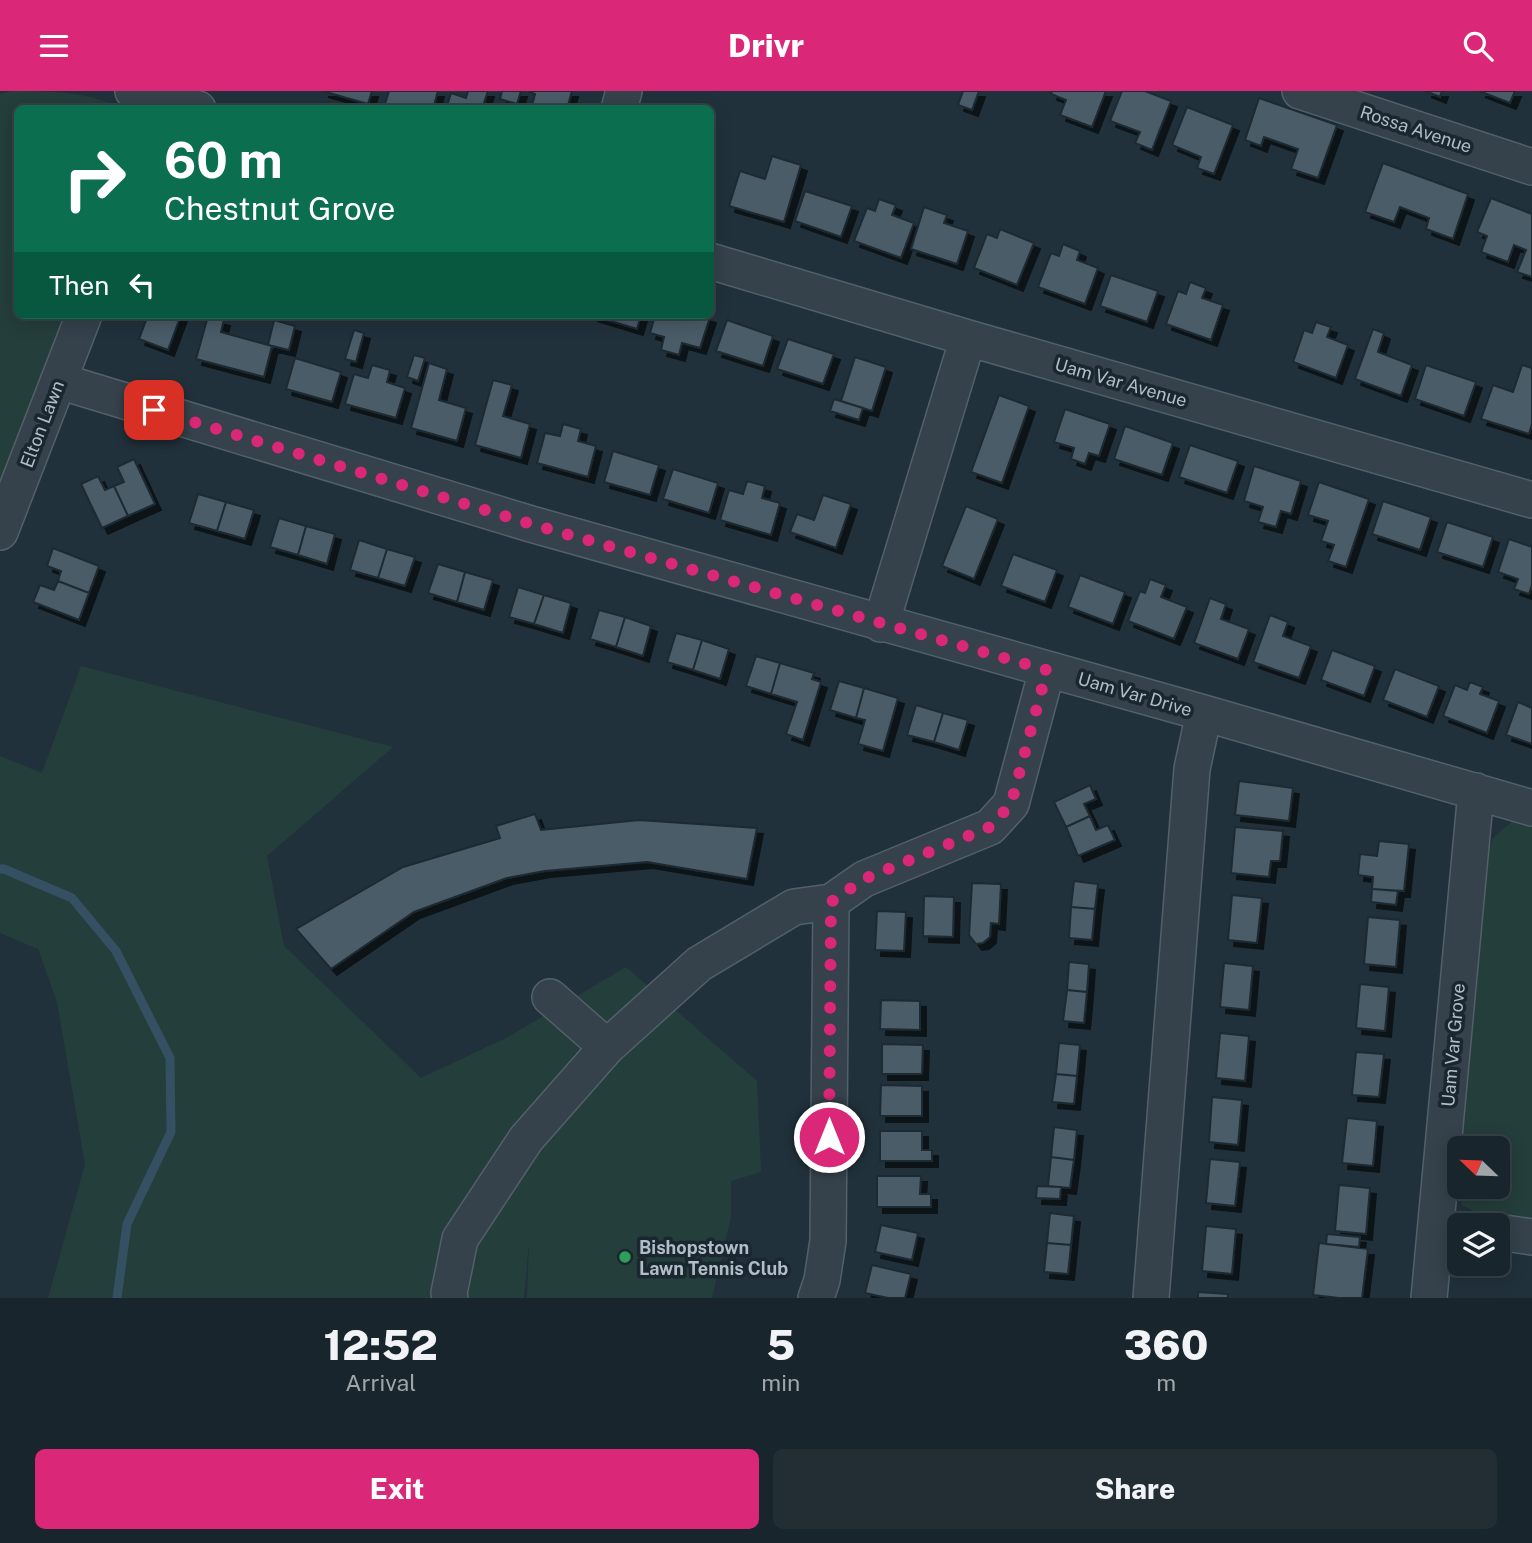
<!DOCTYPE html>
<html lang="en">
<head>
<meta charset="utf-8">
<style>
	body { margin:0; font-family:"Public Sans",sans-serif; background:#222d34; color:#f1f3f6; height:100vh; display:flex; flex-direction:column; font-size:26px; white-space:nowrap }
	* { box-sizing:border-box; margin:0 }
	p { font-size:23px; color:#9fa5a9 }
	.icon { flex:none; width:38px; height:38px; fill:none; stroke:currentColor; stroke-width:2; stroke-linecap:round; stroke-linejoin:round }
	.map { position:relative; height:1207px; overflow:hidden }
	.details { display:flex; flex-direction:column; background:#19252c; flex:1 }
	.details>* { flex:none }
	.top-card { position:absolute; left:14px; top:14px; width:700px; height:214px; border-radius:10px; box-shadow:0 4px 18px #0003,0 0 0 2px #374248; background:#0b6e4f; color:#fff; overflow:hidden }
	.needle { width:46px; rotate:293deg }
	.fabs { position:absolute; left:1447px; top:1045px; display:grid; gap:14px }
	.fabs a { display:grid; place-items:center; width:63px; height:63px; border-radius:10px; background:#19252c; box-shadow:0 4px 18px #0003,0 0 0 2px #374248; font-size:35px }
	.pin { position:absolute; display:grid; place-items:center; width:60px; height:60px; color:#fff; margin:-30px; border-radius:14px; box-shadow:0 4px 10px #0006 }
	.me { position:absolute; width:77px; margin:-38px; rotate:0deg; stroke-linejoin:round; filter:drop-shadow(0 0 5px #0008) }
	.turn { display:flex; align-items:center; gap:24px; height:147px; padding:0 35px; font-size:32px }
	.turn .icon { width:91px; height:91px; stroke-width:2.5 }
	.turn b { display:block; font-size:49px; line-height:60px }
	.then { display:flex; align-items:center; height:66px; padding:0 35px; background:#0003; gap:14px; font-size:26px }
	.eta { display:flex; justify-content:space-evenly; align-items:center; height:119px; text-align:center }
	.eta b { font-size:42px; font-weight:800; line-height:49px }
	.button { display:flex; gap:14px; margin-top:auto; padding:14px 35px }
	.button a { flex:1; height:80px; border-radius:10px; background:#db2777; color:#fff; font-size:28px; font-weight:800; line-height:80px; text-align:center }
	.button a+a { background:#222d34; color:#f1f3f6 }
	header { display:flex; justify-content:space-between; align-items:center; height:91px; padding:0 35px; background:#db2777; color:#fff; font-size:32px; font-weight:800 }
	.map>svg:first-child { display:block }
	.green { fill:#243e3c; fill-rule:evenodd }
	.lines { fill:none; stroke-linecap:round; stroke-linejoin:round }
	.stream { stroke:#355063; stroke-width:9 }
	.building { fill:#4a5b67; stroke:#1d2932; stroke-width:2; filter:url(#shadow) }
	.minor-casing { stroke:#536069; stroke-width:38 }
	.minor { stroke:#35424b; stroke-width:35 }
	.route { stroke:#db2777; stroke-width:12; stroke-dasharray:0 21.6 }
	.leisure-dot { fill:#2e9e5b; stroke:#1b2730; stroke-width:2.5 }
	.labels { text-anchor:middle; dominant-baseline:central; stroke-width:7; stroke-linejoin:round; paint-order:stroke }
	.street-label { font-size:18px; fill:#b0bdc7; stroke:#1b2730 }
	.poi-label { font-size:18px; font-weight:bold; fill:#b0bdc7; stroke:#1b2730; text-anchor:start }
</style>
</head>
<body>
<header><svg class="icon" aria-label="menu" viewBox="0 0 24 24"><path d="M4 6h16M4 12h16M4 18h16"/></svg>Drivr<svg class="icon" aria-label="search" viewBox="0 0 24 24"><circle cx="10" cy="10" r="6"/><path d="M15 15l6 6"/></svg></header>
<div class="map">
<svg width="1532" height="1207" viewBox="0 0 1532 1207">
	<defs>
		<filter id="shadow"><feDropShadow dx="6" dy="6" stdDeviation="0" flood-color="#0009"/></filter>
	</defs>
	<rect width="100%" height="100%" fill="#21313b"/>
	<!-- green -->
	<path class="green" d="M11,0C49,0 88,0 120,17L18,18V224H67L0,405V3Z
		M81,575L393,656L267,765L284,855L421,987L508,946L626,876L757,990L761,1081L731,1090V1126L712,1207H527L529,1153L524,1207H48L85,1073L57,911L38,858L0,842V665L42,682Z
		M1516,727L1532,733V1131L1485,1126L1462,1114L1453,1092L1485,767L1493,747ZM1460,1057H1498V1096H1460Z"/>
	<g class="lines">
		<!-- stream -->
		<path class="stream" d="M0,778H4L72,807L116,860L170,967L171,1041L127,1133L117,1207"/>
	</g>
	<!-- building -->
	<path class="building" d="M322,0H372L368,13Z
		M389,0H438L433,18H390L384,16Z
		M468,0H488L484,12L501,18H446L451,2L466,7Z
		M502,0H521L517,13L500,8Z
		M528,0H572L567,18H531L535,3Z
		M963,0H979L972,19L958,14Z
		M1052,0H1106L1092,36L1060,24L1066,9L1051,3Z
		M1122,0H1145L1171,10L1152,59L1135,52L1140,41L1110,30Z
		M1425,0H1442L1440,6Z
		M1479,0H1515L1510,12Z
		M1259,7L1337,34L1318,87L1291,78L1298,58L1264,46L1261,55L1245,49Z
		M1187,16L1233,34L1214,83L1197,77L1201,66L1172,54Z
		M772,65L801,74L784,131L729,115L740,80L765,88Z
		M1383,72L1468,103L1453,148L1426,138L1429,127L1400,116L1394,131L1365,121Z
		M805,100L852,115L841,146L795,130Z
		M1491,107L1532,123V186L1517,181L1526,159L1514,154L1508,171L1481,161L1487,145L1477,141Z
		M879,108L896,114L892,124L914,132L901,167L854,150L867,117L875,120Z
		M924,116L947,124L944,132L968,140L957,173L911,158Z
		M1000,138L1034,152L1017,194L974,177L987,143L997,147Z
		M1063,153L1080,160L1077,169L1098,177L1085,213L1038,196L1051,162L1059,165Z
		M1111,184L1158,200L1147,231L1100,215Z
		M1190,191L1206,197L1202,207L1223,214L1211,249L1166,233L1178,200L1186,203Z
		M148,224H181L168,259L139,248Z
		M591,224H641L637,238Z
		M655,224H702L710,226L700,257L682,252L679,264L661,259L664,246L650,242Z
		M208,225L224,229L221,241L272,255L264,286L196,268Z
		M274,229L295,235L289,259L268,254Z
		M727,229L773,245L763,275L716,260Z
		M1316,231L1331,236L1327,246L1348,254L1336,287L1293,271L1304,239L1312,242Z
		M1373,238L1384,242L1378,261L1412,274L1401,305L1355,288Z
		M354,239L364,242L356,271L345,268Z
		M788,248L834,263L823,293L777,278Z
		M414,264L425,267L418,290L407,286Z
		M855,266L886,276L872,320L841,310Z
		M295,267L341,281L332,311L286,298Z
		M429,272L447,278L439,309L466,317L457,350L411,337Z
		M372,274L390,279L387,291L405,297L396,327L345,313L354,283L368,287Z
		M1426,274L1476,291L1464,325L1415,308Z
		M1522,274L1532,277V333L1529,343L1481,328L1493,294L1513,301Z
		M493,289L512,294L503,325L530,333L521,367L475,354Z
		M999,304L1029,315L1002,392L971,381Z
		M834,308L863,317L859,329L830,320Z
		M1065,318L1110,333L1099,365L1089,362L1085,373L1071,368L1074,357L1054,351Z
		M563,333L581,338L578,350L596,355L588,386L537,372L545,342L560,345Z
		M1125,335L1173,352L1162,384L1114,368Z
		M1190,354L1238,370L1227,402L1179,386Z
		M613,360L659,374L650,404L604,391Z
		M134,368L155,413L128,425L114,395L124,391L117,376Z
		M1254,375L1301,390L1291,423L1281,420L1276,436L1258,431L1263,416L1244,410Z
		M673,378L718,392L709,422L663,408Z
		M98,385L105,399L114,395L128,425L102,437L81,393Z
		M747,390L765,395L762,407L780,412L771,444L720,429L729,399L743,403Z
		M1319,391L1369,408L1346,476L1328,470L1334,454L1321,450L1328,430L1308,424Z
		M198,403L226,411L217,440L189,432Z
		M823,404L851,413L836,457L790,441L797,423L814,429Z
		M1383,410L1431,426L1420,459L1372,443Z
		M226,411L254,419L245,448L217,440Z
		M966,415L998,428L974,488L942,475Z
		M279,427L306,435L298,464L270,456Z
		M1447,431L1493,446L1483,476L1437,461Z
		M306,435L335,443L327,473L298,464Z
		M1509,448L1532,456V494L1529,503L1514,498L1518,488L1498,481Z
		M359,449L387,458L378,487L350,479Z
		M53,457L99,475L89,502L58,490L61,480L47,475Z
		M387,458L415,466L405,495L378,487Z
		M1013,463L1057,479L1045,511L1001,495Z
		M438,473L465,481L457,511L428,502Z
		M465,481L493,489L484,519L457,511Z
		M1080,484L1125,501L1113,533L1068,516Z
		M1150,488L1166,494L1161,506L1187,516L1174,548L1128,530L1140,500L1145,502Z
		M58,490L89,502L79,529L33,511L40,494L54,499Z
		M518,496L544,504L534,533L509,526Z
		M544,504L571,512L563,542L534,533Z
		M1210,507L1226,513L1221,528L1249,538L1238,568L1194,552Z
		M599,519L625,526L616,556L590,548Z
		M1270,524L1288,531L1283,545L1311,555L1299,587L1253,571Z
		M625,526L651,535L643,565L616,556Z
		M676,542L702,549L693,579L667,571Z
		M702,549L729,558L720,588L693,579Z
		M1332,559L1375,575L1364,605L1321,589Z
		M756,565L780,572L771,603L746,595Z
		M780,572L814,582L812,588L821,591L803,649L786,643L797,611L771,603Z
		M1395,578L1439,595L1427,626L1383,609Z
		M839,590L864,597L856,627L830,619Z
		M1470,591L1483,596L1480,603L1499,610L1487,642L1443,625L1455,594L1467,599Z
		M864,597L898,607L883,660L858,653L865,629L856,627Z
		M1518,611L1532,617V653L1506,644Z
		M916,614L943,622L934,651L907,644Z
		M943,622L968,629L959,659L934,651Z
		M1239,690L1293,697L1289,730L1235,724Z
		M1090,694L1096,708L1084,713L1090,725L1066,736L1054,711Z
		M535,723L541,739L639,729L757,737L747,788L647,771L545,780L507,787L414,821L331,878L296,838L403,776L500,747L496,735Z
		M1090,725L1096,739L1108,734L1115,749L1078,765L1066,736Z
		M1235,736L1283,740L1280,770H1271L1269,786L1231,782Z
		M1379,750L1409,753L1404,800L1372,798L1373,786L1358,784L1360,763L1377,765Z
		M1074,790L1098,793L1095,818L1071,816Z
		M972,792L1001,793L999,833L991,832L990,846L983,852L976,853L969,844Z
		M1372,798L1398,800L1396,814L1371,811Z
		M1232,804L1262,807L1257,852L1228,849Z
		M924,805L954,806L953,846L923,845Z
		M1071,816L1095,818L1092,849L1069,847Z
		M877,820L906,821L904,860L875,859Z
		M1368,826L1400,829L1396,876L1364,873Z
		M1069,871L1089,873L1087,901L1067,899Z
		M1224,872L1253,875L1249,919L1220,916Z
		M1360,893L1389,896L1385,940L1356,937Z
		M1067,899L1087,901L1084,932L1063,930Z
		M881,909L920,910V939L880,938Z
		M1220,942L1249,945L1245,990L1216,987Z
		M1059,952L1080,954L1077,985L1056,983Z
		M882,953L923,954L922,983H882Z
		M1356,961L1384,963L1379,1006L1352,1004Z
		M1056,983L1077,985L1074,1013L1052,1011Z
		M881,994L922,995V1025H880Z
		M1212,1006L1242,1009L1238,1054L1209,1051Z
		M1347,1027L1377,1030L1373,1075L1342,1072Z
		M1054,1036L1077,1039L1074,1069L1051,1066Z
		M880,1040H922V1059H932V1070H880Z
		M1051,1066L1074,1069L1070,1097L1048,1095Z
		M1210,1068L1240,1071L1235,1115L1206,1112Z
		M877,1085H921L920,1103H931V1116H877Z
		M1339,1094L1370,1097L1366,1143L1335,1140Z
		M1037,1095L1061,1096L1060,1108L1036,1107Z
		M1050,1122L1074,1125L1071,1154L1047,1152Z
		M881,1134L918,1142L912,1169L875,1161Z
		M1206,1135L1236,1138L1232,1183L1202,1180Z
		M1327,1143L1360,1146L1359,1156L1326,1153Z
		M1047,1152L1071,1154L1068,1183L1044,1181Z
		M1319,1152L1368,1158L1362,1207H1339L1313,1204Z
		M872,1174L911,1183L905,1207H888L865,1202Z
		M1198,1201L1228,1203V1207H1198Z"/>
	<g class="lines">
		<!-- minor casing -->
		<g class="minor-casing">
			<path id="minor" d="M133,0L166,8L163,18
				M1300,0L1532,76
				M166,8L198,18
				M619,18L624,0
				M710,170L968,247L1532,409
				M59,290L531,433L1204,622L1532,717
				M0,441L84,224
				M881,533L968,247
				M550,906L607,956
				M1498,1141L1532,1146
				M450,1207L449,1202L460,1148L526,1048L607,956L699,873L794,816L831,811
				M816,1207L822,1189L828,1150L831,811L864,788L990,736L1011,713L1047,579
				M1151,1207L1192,678L1204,622
				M1429,1207L1476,700"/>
		</g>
		<!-- minor -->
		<use href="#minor" class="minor"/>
	</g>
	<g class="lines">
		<!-- route -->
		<path class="route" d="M154,319L531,433L1047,579L1011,713L990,736L864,788L831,811L829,1046"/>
	</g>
	<!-- markers -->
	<circle class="leisure-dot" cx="625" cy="1166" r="7"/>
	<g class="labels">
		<!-- street labels -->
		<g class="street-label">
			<text transform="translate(1416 38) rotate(18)">Rossa Avenue</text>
			<text transform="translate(1121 291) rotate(16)">Uam Var Avenue</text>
			<text transform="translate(42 333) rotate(-69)">Elton Lawn</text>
			<text transform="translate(1135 603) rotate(16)">Uam Var Drive</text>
			<text transform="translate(1453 954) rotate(-85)">Uam Var Grove</text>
		</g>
		<!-- poi labels -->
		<g class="poi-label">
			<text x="639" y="1156">Bishopstown<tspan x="639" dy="21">Lawn Tennis Club</tspan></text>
		</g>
	</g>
</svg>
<div class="fabs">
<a><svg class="needle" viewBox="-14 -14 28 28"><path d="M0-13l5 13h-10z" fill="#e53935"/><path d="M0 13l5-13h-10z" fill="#9fa5a9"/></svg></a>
<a><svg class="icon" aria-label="layers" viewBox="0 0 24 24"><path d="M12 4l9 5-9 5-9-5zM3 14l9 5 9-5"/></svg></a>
</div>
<div class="pin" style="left:154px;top:319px;background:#d93025"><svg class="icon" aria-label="arrive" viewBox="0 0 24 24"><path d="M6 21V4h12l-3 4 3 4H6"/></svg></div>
<svg class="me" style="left:829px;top:1046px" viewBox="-20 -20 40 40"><circle r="17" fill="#db2777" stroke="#fff" stroke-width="3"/><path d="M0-11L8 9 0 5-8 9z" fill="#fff"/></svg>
<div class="top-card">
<div class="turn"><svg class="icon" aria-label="right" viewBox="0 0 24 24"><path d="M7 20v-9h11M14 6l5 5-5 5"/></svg><div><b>60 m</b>Chestnut Grove</div></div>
<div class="then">Then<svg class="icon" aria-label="left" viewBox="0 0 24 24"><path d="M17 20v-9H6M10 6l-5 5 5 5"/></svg></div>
</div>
</div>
<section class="details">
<div class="eta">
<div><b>12:52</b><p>Arrival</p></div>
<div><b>5</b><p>min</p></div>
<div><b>360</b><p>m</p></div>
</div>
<div class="button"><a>Exit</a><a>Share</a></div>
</section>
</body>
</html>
